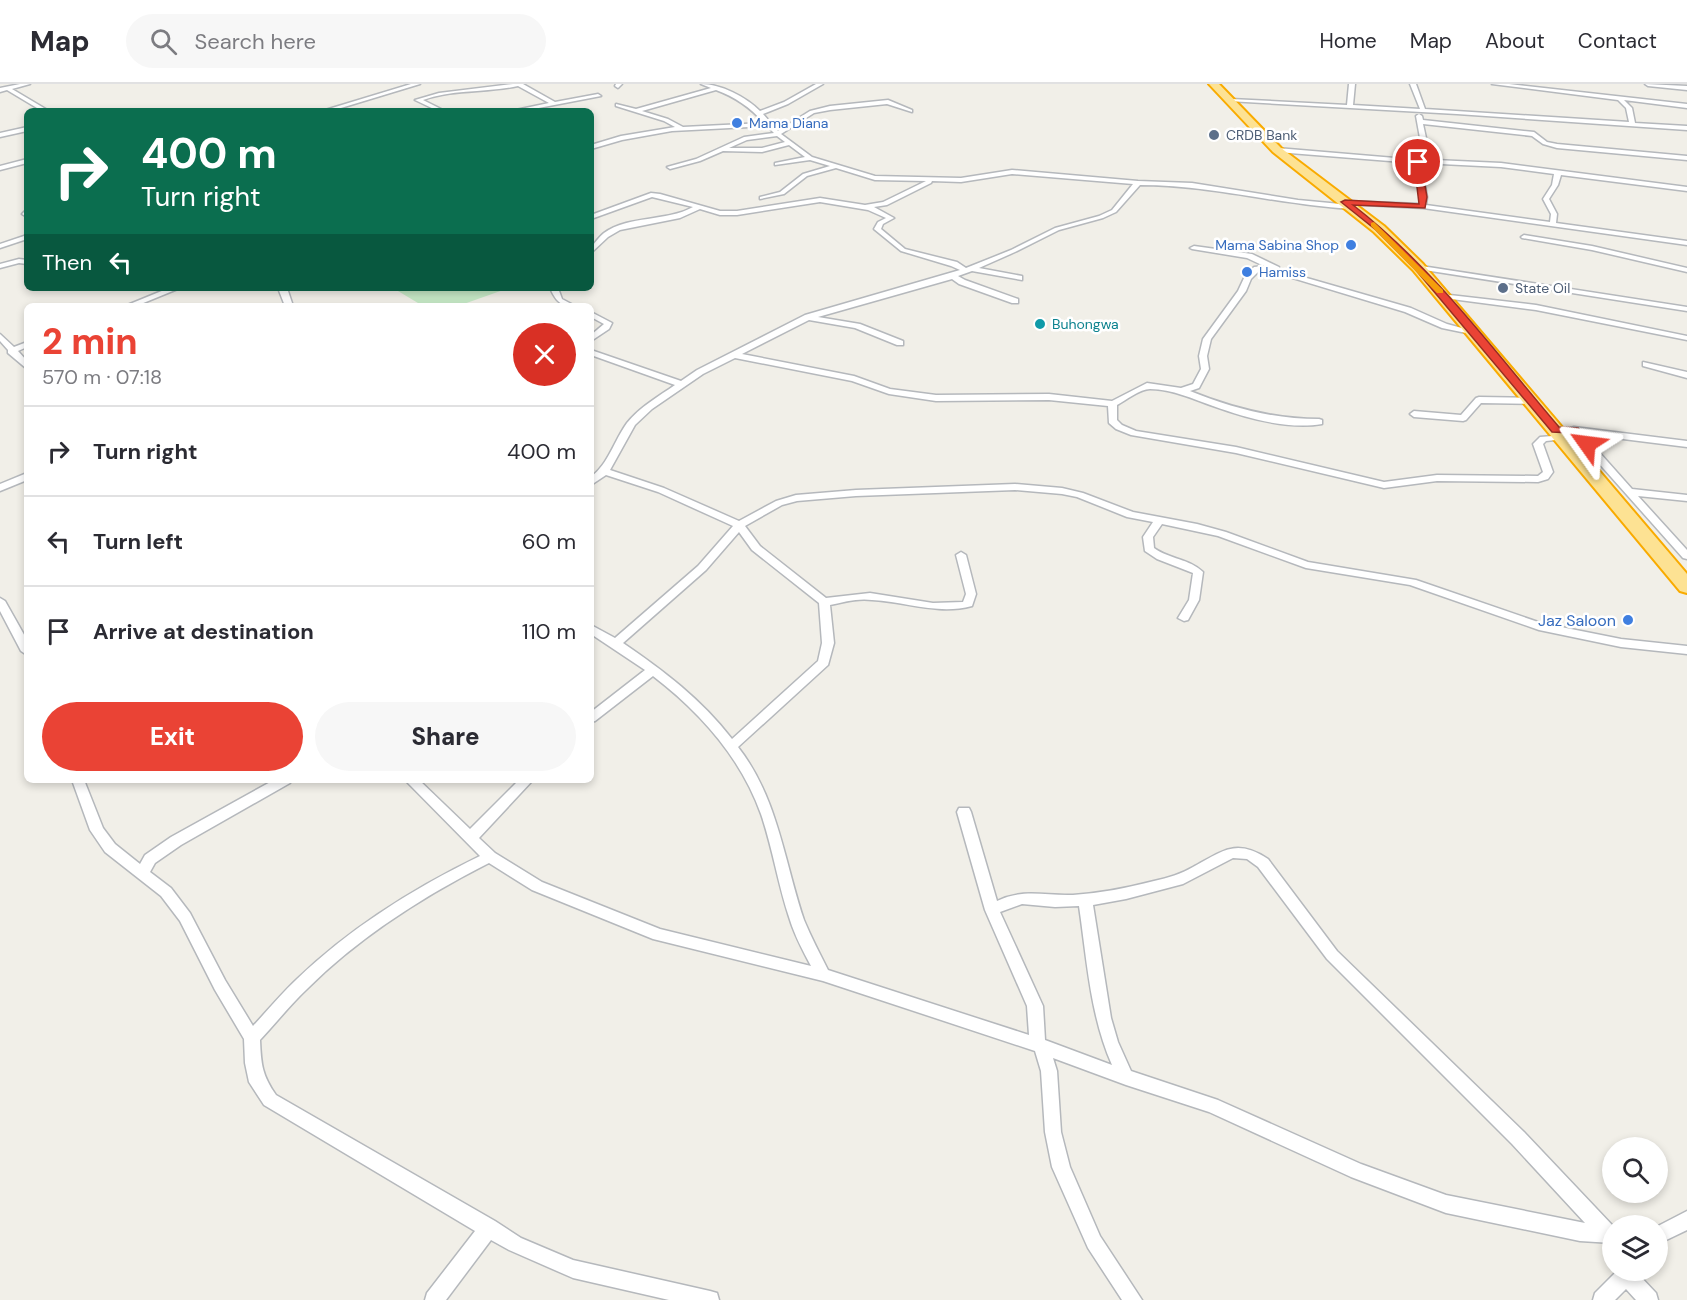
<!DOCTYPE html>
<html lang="en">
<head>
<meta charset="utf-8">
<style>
	body { margin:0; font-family:"DM Sans",sans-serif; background:#f7f7f7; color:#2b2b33; height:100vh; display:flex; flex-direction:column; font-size:22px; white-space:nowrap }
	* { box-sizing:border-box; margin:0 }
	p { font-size:20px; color:#7c7c81 }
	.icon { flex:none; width:33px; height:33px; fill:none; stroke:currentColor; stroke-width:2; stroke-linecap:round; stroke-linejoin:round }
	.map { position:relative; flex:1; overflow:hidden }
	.panel { position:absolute; left:24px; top:219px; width:570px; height:480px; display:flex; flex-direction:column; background:#fff; border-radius:9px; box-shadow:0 3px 9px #0003 }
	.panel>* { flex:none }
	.hud { position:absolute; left:24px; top:24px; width:570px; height:183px; border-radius:9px; box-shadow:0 3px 9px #0003; background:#0b6e4f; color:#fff; overflow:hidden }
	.fabs { position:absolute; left:1602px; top:1053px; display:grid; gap:12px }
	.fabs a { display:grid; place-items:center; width:66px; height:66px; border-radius:50%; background:#fff; box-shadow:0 3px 9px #0003; font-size:30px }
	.pin { position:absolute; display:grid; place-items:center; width:51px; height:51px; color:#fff; margin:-26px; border:3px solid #fff; border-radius:50%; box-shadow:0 2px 6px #0007 }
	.me { position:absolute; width:66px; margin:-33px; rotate:301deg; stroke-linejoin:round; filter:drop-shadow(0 0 4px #0008) }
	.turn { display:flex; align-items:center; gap:21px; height:126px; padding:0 18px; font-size:27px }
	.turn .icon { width:78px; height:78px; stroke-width:2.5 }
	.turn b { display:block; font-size:42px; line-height:51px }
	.then { display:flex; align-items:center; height:57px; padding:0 18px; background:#0003; gap:12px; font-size:22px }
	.round { display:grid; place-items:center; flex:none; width:63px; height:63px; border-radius:32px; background:#f7f7f7 }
	.head { display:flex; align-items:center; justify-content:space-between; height:102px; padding:0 18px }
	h1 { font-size:36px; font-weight:800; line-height:45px; color:#ea4335 }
	.action { display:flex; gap:12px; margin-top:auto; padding:12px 18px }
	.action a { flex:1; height:69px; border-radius:36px; background:#ea4335; color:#fff; font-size:24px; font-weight:800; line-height:69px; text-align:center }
	.action a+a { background:#f7f7f7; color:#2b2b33 }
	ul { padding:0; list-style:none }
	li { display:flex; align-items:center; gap:18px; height:90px; padding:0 18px; border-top:2px solid #e1e1e2 }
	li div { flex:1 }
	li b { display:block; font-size:22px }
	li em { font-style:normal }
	header { display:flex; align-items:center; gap:36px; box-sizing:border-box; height:84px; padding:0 30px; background:#fff; border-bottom:2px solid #e1e1e2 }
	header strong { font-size:28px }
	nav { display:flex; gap:33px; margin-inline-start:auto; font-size:21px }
	.search { width:420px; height:54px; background:#f7f7f7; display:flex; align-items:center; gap:15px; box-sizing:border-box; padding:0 21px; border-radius:33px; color:#7c7c81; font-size:22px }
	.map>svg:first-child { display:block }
	.green { fill:#c5e8c5 }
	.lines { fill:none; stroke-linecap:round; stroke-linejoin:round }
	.street-casing { stroke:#b5b8bc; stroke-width:3 }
	.highway-casing { stroke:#f9ab00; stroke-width:4 }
	.street { fill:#fff; fill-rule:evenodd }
	.highway { fill:#fde293; fill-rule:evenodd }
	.route { fill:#ea4335; stroke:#982c22; stroke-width:1.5 }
	.slow { fill:#f59e0b }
	.shop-dot { fill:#3f7fe0; stroke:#fff; stroke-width:2 }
	.service-dot { fill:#5c6f8a; stroke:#fff; stroke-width:2 }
	.culture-dot { fill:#0f9aa8; stroke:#fff; stroke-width:2 }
	.labels { text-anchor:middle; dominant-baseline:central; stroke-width:5; stroke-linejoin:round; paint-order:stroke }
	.far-shop-label { font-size:14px; fill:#366cbe; stroke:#fff; text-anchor:start }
	.far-service-label { font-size:14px; fill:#4e5e75; stroke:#fff; text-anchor:start }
	.far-culture-label { font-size:14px; fill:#0d838f; stroke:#fff; text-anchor:start }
	.shop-label { font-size:16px; fill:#366cbe; stroke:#fff; text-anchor:end }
</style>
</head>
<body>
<header>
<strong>Map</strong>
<div class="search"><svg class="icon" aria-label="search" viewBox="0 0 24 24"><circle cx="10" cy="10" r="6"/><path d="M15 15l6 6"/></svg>Search here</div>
<nav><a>Home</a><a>Map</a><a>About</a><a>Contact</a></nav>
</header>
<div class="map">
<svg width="1687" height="1216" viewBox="0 0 1687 1216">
	<rect width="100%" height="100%" fill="#f1efe8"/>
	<!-- green -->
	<path class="green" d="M393,204H509L458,222H423Z"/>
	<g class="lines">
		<!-- street casing -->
		<g class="street-casing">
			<path id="street" d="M20,0H30L12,5L49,27H42L7,6L0,8V4Z
				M411,0H420L331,27H322Z
				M513,0H523L555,18L598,10L601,12L523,27H511L549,19L518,2C487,9 453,5 423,16L445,27H438L415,16L439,9Z
				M616,0H622L618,4L615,2Z
				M701,0C721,0 746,13 760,27L784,18L816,0H823L788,20L763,30L778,47L810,27L830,22L888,16L912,26V28L887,20L830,26L814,29L781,50L812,73L875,92L961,94L1012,86L1138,97L1192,99L1298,116L1351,121L1354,123L1351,125C1280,121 1211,101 1140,101L1116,128L1103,134L1059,146L1015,168L979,184L1022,192V196L972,187L958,192L965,196L1018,215V219H1012L959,200L952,195L818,233L860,240L903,257V261H897L855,244L809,236L742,270L854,292L890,305L936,311L1049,310L1112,317L1147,299L1181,304L1193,300L1201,285L1199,272L1203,255L1238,207L1245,192L1254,183L1264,182L1247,174L1192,165L1190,164L1194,162L1252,170L1279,183V186L1411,224L1447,240L1480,249L1476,251L1442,244L1405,228L1266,186L1259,187L1251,195L1246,207L1211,255L1207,272L1209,285L1199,304L1190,307C1232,324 1273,335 1319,335L1322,336V340C1287,346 1246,334 1213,322C1193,315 1172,305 1150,305C1140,305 1126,316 1117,321V336L1122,341L1136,347L1236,363L1384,398L1437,391L1538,392L1543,388L1533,360L1540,353L1565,351V355L1546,357L1543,360L1553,388L1548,395L1538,398L1437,397L1384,404L1236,369L1131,351L1116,345L1109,339L1108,322L1049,316L936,317L889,310L852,297L735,274L703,290L652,325L635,341L610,386L664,404L739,437L776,417L796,411L856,406L1015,400L1062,404L1083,409L1133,428L1197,440L1226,448L1308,478L1416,496L1541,539L1621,555L1687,562V570L1621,563L1539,546L1410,501L1306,484L1218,452L1162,440L1153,453L1154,464C1169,475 1190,475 1203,488L1199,516L1188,536L1184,537L1178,534L1189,516L1193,489L1157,475L1145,467L1143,453L1153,438L1127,433L1077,413L1062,410L1015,406L856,412L797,417L782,421L745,442L760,462L826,514L870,509L933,519L963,518L966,510L956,471L961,468L966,471L976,510L972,522C938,531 907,518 872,516C858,514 844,518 830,521L834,559L828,581L738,663C778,714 784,777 804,836C811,853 820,870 828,886L1029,951L1027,922L985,826L957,728L959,724H969L971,728L997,817C1024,804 1045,812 1073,811C1101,809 1127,804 1154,797C1168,794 1181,790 1193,783C1223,767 1236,754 1268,775L1337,867L1524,1048L1613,1142L1612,1159L1580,1157L1446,1129L1351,1093L1209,1028L1126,1001L1053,974L1057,987L1061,1048L1070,1083L1100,1152L1142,1216H1122L1088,1164L1052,1083L1045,1048L1041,987L1035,967L823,897L653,855L532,806L489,779C424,812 359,853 307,905C290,921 276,939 260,956C261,980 262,991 276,1011L495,1137L521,1154L573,1176L710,1207L717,1209L719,1216H669L573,1194L509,1166L491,1156L446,1216H425L427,1209L475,1147L264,1021L249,998L245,979L244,955L215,906L180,837L161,812L105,768L90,746L72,696H84L103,744L115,760L140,780L145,771L171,753L274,696H291L290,699L181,761L155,779L150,788L171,804L190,829L225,896L253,942C268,926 282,909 297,895C350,844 414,804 480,772L405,696H419L470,745L519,696H533L479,754L495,769L542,798L660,845L811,882C803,867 795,852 790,836C778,801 773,765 761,730C741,674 700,628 653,592L595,637L591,638V628L645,586L591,550V541L615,554L698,482L733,442L658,408L606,391L591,401V393C609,379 614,357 627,339C640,323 659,312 675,301L591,271V266L681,297L697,286L805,231L960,186L951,182L901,167L874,145L878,138L886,134L868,126L820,118L737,131H720L700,125L680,134L620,146L608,153L591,169V163C595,159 599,153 604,149C629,131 666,138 693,123L652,113L591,135V131L651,109L660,110L720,127H737L820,114L865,121L883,118L926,97L875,96L836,84L807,92L784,110L760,115V113L780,108L803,90L830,82L810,76L775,81V79L805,73L789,61L762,68L723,67L700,77L670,85L667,83L696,75L744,53L774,49L767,42L672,47L622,56L591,65V61L621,52L675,43L664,37L616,22V20L636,25L711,4ZM716,6C735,13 750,23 764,39L683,43L668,35L642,27ZM777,52L785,58L762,64H729L747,56ZM1012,90L1133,100L1112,126L1099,132L1055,144L1011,166L966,184L957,178L905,165L881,145L883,140L894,134L874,123L887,121L931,99L932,97L961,98ZM739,448L752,466L819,519L822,559L818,577L732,655C701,615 664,587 623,559L706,486ZM1233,774L1247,775L1258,783L1327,875L1512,1060L1585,1139L1446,1111L1361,1080L1218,1016L1131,987L1118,958L1111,934L1093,821L1126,815L1183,800ZM1022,820L1055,823L1079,822C1087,876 1090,931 1112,981L1045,956L1043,922L1000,828Z
				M1349,0H1355L1353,21L1420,25L1410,0H1416L1425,25L1629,38L1626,24L1618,16L1492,0H1509L1687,20V24L1624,16L1632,24L1635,39L1687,42V46L1457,30L1228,17L1231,15L1347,21Z
				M1645,0L1687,2V6L1648,2Z
				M1419,30L1422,32L1423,36L1534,48L1547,58L1557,60L1687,72V76L1557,64L1543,60L1532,52L1423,40L1426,54L1413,75L1501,79L1687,103V107L1561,91L1558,101L1549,115L1557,130L1556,139L1687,157V161L1423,124L1345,120L1342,118L1343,117L1420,120L1421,113L1415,79L1277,68L1274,66L1277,64L1407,75L1420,54L1416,32ZM1421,79L1501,83L1554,90L1552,101L1543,115L1551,130L1550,138L1426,121L1427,113Z
				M27,43V47L0,53V49Z
				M27,75V79L0,86V82Z
				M27,125V133L22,130Z
				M27,151V155L0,164V160Z
				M1524,151L1592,162L1687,184V188L1592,166L1522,154L1521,153Z
				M19,175L27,176V180L19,179L0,184V180Z
				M1415,181L1687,223V227L1418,185H1415Z
				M169,204H180L136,222H125Z
				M278,204H287L293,222H285Z
				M550,204H558L562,215L575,222C560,222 556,217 550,204Z
				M1441,210L1536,221L1687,252V256L1536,226L1444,214H1441Z
				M591,228L612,239L609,245L591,257V251L604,240L591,233Z
				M0,250L14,263L27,258V263L18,267L27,277V285L8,269V266L0,257Z
				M1643,278L1687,288V294L1643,282Z
				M1479,313L1533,314L1537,317L1533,320L1481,319L1466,336L1463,337L1414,333L1410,330L1414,327L1461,331L1476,314Z
				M1574,343L1687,357V363L1583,350L1632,405L1687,411V417L1638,412L1687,466V475L1683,474L1572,349L1564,346Z
				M27,389V396L0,407V400Z
				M0,514L5,517L27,556V571L21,567L0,527Z
				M1687,1127V1146L1658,1160V1142Z
				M1618,1186H1641L1639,1191L1656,1209L1658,1216H1636L1626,1205L1615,1216H1593L1595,1209Z"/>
		</g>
		<!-- highway casing -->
		<g class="highway-casing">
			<path id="highway" d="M1209,0H1219L1281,64L1384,142L1423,180L1687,490V509L1680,507L1413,186L1374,148L1273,68Z"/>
		</g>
		<!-- street -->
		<use href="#street" class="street"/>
		<!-- highway -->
		<use href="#highway" class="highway"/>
	</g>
	<!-- route -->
	<path class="route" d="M1418,76L1421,78L1427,113L1425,124L1353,121C1433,183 1494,267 1559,343L1578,344L1591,358V363H1583L1571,349L1552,348L1415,185L1376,146L1341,118L1345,116L1419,120L1414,78Z"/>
	<!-- slow -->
	<path class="slow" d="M1374,138L1443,206V209H1437L1371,142V139Z"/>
	<!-- markers -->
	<g class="shop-dot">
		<circle cx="737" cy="39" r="6"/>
		<circle cx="1351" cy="161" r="6"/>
		<circle cx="1247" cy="188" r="6"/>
		<circle cx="1628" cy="536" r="6"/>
	</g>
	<g class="service-dot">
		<circle cx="1214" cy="51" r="6"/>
		<circle cx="1503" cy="204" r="6"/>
	</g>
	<circle class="culture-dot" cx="1040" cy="240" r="6"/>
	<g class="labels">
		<!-- far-shop labels -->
		<g class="far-shop-label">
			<text x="749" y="39">Mama Diana</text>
			<text x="1339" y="161" text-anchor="end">Mama Sabina Shop</text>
			<text x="1259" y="188">Hamiss</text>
		</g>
		<!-- far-service labels -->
		<g class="far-service-label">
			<text x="1226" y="51">CRDB Bank</text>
			<text x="1515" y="204">State Oil</text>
		</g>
		<!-- far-culture labels -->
		<g class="far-culture-label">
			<text x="1052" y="240">Buhongwa</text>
		</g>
		<!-- shop labels -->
		<g class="shop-label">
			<text x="1616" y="536">Jaz Saloon</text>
		</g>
	</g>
</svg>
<div class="fabs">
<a><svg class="icon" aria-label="search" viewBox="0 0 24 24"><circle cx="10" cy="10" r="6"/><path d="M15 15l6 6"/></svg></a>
<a><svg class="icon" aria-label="layers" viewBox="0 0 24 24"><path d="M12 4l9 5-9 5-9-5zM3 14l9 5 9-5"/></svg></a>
</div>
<div class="pin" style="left:1418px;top:78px;background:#d93025"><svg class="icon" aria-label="arrive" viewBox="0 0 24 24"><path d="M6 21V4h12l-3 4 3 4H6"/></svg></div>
<svg class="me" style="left:1587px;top:360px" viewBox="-20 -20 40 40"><path d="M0-17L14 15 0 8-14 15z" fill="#ea4335" stroke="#fff" stroke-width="4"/></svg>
<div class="hud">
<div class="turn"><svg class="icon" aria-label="right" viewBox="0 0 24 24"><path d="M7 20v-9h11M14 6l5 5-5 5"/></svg><div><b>400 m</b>Turn right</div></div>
<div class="then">Then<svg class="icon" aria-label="left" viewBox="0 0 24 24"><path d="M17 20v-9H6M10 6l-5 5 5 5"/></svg></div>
</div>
<section class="panel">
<div class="head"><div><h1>2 min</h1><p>570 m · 07:18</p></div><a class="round" style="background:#d93025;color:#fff"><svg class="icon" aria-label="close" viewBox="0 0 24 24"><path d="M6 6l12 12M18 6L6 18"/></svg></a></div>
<ul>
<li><svg class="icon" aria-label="right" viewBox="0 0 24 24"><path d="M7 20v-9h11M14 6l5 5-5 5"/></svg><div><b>Turn right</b></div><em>400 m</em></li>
<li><svg class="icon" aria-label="left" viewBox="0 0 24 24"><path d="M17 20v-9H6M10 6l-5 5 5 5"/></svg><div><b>Turn left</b></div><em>60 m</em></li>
<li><svg class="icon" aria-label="arrive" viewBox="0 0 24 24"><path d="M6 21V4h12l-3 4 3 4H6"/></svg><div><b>Arrive at destination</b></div><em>110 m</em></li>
</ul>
<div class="action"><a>Exit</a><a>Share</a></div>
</section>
</div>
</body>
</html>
